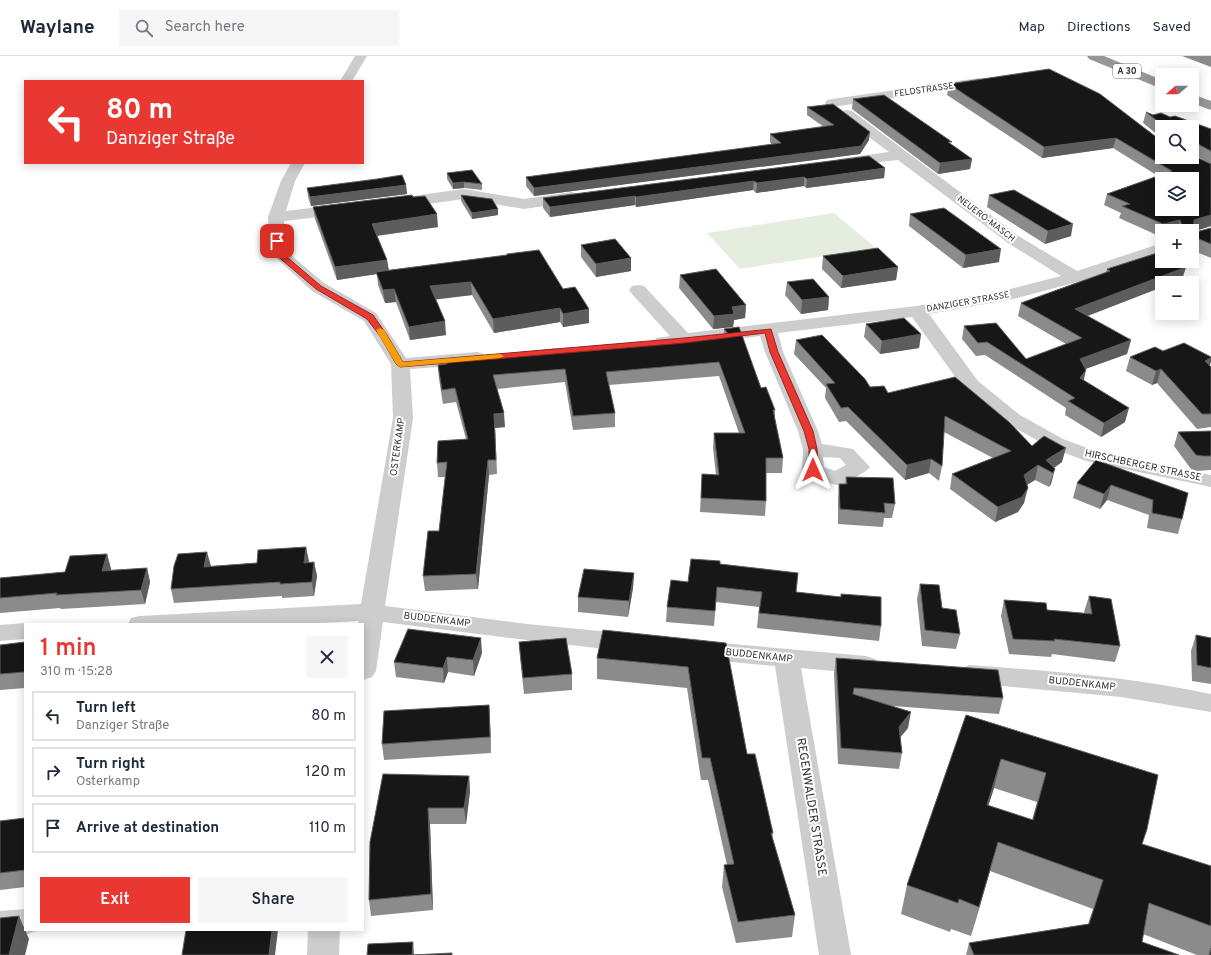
<!DOCTYPE html>
<html lang="en">
<head>
<meta charset="utf-8">
<style>
	body { margin:0; font-family:Overpass,sans-serif; background:#f6f6f7; color:#1f2937; height:100vh; display:flex; flex-direction:column; font-size:15px; white-space:nowrap }
	* { box-sizing:border-box; margin:0 }
	p { font-size:13px; color:#747a83 }
	.icon { flex:none; width:22px; height:22px; fill:none; stroke:currentColor; stroke-width:2; stroke-linecap:round; stroke-linejoin:round }
	.map { position:relative; flex:1; overflow:hidden }
	.drawer { position:absolute; left:24px; top:567px; width:340px; height:308px; display:flex; flex-direction:column; background:#fff; border-radius:0px; box-shadow:0 2px 10px #0003 }
	.drawer>* { flex:none }
	.guide { position:absolute; left:24px; top:24px; width:340px; height:84px; border-radius:0px; box-shadow:0 2px 10px #0003; background:#e93831; color:#fff; overflow:hidden }
	.needle { width:26px; rotate:250deg }
	.buttons { position:absolute; left:1155px; top:12px; display:grid; gap:8px }
	.buttons a { display:grid; place-items:center; width:44px; height:44px; border-radius:0px; background:#fff; box-shadow:0 2px 10px #0003; font-size:20px }
	.pin { position:absolute; display:grid; place-items:center; width:34px; height:34px; color:#fff; margin:-17px; border-radius:8px; box-shadow:0 2px 6px #0006 }
	.me { position:absolute; width:44px; margin:-22px; rotate:0deg; stroke-linejoin:round; filter:drop-shadow(0 0 3px #0008) }
	.turn { display:flex; align-items:center; gap:14px; height:84px; padding:0 16px; font-size:18px }
	.turn .icon { width:52px; height:52px; stroke-width:2.5 }
	.turn b { display:block; font-size:28px; line-height:34px }
	.round { display:grid; place-items:center; flex:none; width:42px; height:42px; border-radius:0px; background:#f6f6f7 }
	.summary { display:flex; align-items:center; justify-content:space-between; height:68px; padding:0 16px }
	h1 { font-size:24px; font-weight:600; line-height:30px; color:#e93831 }
	.button { display:flex; gap:8px; margin-top:auto; padding:8px 16px }
	.button a { flex:1; height:46px; border-radius:0px; background:#e93831; color:#fff; font-size:16px; font-weight:600; line-height:46px; text-align:center }
	.button a+a { background:#f6f6f7; color:#1f2937 }
	ul { padding:0; list-style:none }
	li { display:flex; align-items:center; gap:12px; height:50px; margin:0 8px 6px; padding:0 8px; border:2px solid #e0e1e3; border-radius:0px }
	li div { flex:1 }
	li b { display:block; font-size:15px }
	li em { font-style:normal }
	header { display:flex; align-items:center; gap:24px; box-sizing:border-box; height:56px; padding:0 20px; background:#fff; border-bottom:1px solid #e0e1e3 }
	header strong { font-size:19px }
	nav { display:flex; gap:22px; margin-inline-start:auto; font-size:14px }
	.search { width:280px; height:36px; background:#f6f6f7; display:flex; align-items:center; gap:10px; box-sizing:border-box; padding:0 14px; border-radius:0px; color:#747a83; font-size:15px }
	.map>svg:first-child { display:block }
	.green { fill:#e5edde }
	.lines { fill:none; stroke-linecap:round; stroke-linejoin:round }
	.street { fill:#cdcdcd; fill-rule:evenodd }
	.highway { fill:#979797; fill-rule:evenodd }
	.wall { fill:#8b8b8b; fill-rule:evenodd }
	.shaded-wall { fill:#5d5d5d }
	.building { fill:#171717; stroke:#5d5d5d; fill-rule:evenodd }
	.route { fill:#e93831; stroke:#972420 }
	.slow { fill:#f59e0b }
	.labels { text-anchor:middle; dominant-baseline:central; stroke-width:4; stroke-linejoin:round; paint-order:stroke }
	.shield { fill:#fff; stroke:#6e6e6e; stroke-width:1 }
	.shield-label { font-size:9px; font-weight:bold; fill:#303030 }
	.far-street-label { font-size:9px; fill:#303030; stroke:#fff }
	.street-label { font-size:10px; fill:#303030; stroke:#fff }
	.near-street-label { font-size:12px; fill:#303030; stroke:#fff }
</style>
</head>
<body>
<header>
<strong>Waylane</strong>
<div class="search"><svg class="icon" aria-label="search" viewBox="0 0 24 24"><circle cx="10" cy="10" r="6"/><path d="M15 15l6 6"/></svg>Search here</div>
<nav><a>Map</a><a>Directions</a><a>Saved</a></nav>
</header>
<div class="map">
<svg width="1211" height="899" viewBox="0 0 1211 899">
	<rect width="100%" height="100%" fill="#fff"/>
	<!-- green -->
	<path class="green" d="M834,157L876,192L740,213L707,177Z"/>
	<g class="lines">
		<!-- street -->
		<path class="street" d="M355,0H367L352,25H340Z
			M979,22L984,23L985,26L984,29L832,51L827,50L825,47L827,44L832,43Z
			M847,54L852,55L1020,181L1077,215L1162,187V197L1081,225L1013,243L929,258L978,325L1020,359L1063,383L1098,396L1211,419V431L1086,405L1049,391L1006,367L964,333L912,261L778,277L783,296L818,375L822,388L853,393L870,411L866,415L844,428L836,429L805,419L802,414L803,393L798,375L765,296L760,280L684,290L663,292L656,290L654,286L656,282L670,280L632,238L629,234L632,230L638,229L644,230L688,277L917,250L1006,234L1061,220L1008,187L898,104L843,110L838,109L836,106L838,103L889,96L842,61L840,58L842,55ZM823,401L840,402L846,409L835,415L824,411Z
			M291,107H305L295,125L286,155L344,148L350,150L352,153L350,156L344,158L284,165L286,195L324,227L376,257L406,302L477,296L484,298L486,302L484,306L477,308L410,313L413,362L385,550L527,568L631,578L640,581L643,587L640,593L631,596L527,584L383,566L376,615L372,621L363,624V568H358L359,565L297,568H128L131,562L140,560L361,548L393,362L391,308L364,265L312,235L270,196L268,161L281,125Z
			M464,133L524,143L572,136L577,138L580,141L577,144L572,146L524,153L464,143L398,152L393,150L390,147L393,144L398,142Z
			M25,567L30,568H25V583L0,585V569Z
			M699,585L866,600L875,603L879,609L875,615L866,618L801,612L851,899H819L775,610L699,603L690,600L686,594L690,588Z
			M970,609C1051,615 1131,621 1211,638V656L1121,641L970,627L961,624L957,618L961,612Z
			M25,853V874H37L36,875L25,879L0,881V855Z
			M308,874H340L339,899H307Z"/>
		<!-- highway -->
		<path class="highway" d="M1087,0H1104L1162,24V33L1089,3Z
			M1192,38L1211,45V54L1192,47Z"/>
	</g>
	<!-- wall -->
	<path class="wall" d="M1182,0H1211V11Z
		M1049,13L1162,101L1209,107L1193,98H1192V71H1162V82L1143,67L1146,56L1153,59L1170,61L1211,73V170L1194,175L1196,176L1211,172V202L1192,194V175H1162V179L1159,180L1119,162L1121,157L1104,149L1107,138L1158,120L1113,92L1042,102L947,39L949,28Z
		M853,43L951,88L972,103L970,113L938,118L852,53Z
		M807,51L869,84L860,98L534,140L526,130V121L772,89L770,86V78L824,71L807,59Z
		M885,112L884,122L806,132L804,130L756,137L753,134L636,151L635,149L550,161L543,152V142Z
		M447,117L482,128V134L464,132L453,133L447,123Z
		M406,129L407,138L311,150L308,141L307,132Z
		M461,139L498,153V159L472,163L461,145Z
		M989,139L1071,180L1045,188L987,151Z
		M413,141L438,171L377,180L387,204L389,214L507,199V198L563,233L589,253V267L563,271L560,266L494,277L472,239L436,243L446,279L410,284L396,246L385,247L378,229L377,218L337,224L315,163L313,151Z
		M910,158L999,206L963,212L909,170Z
		M581,189L631,215L596,221L581,201Z
		M823,200L898,211L896,224L841,232L822,213Z
		M1186,211L1182,223L1162,227V231L1087,260L1131,284L1127,298L1085,313L1083,325L1125,366L1101,381L1065,359L1066,352L985,299L976,300L962,283L964,270L1026,303L1066,288L1018,260L1021,247L1106,216L1107,213Z
		M680,219L746,249L745,262L734,264L733,271L713,273L679,232Z
		M787,226L829,241L828,254L801,258L785,239Z
		M866,268L921,278L919,292L880,298L864,281Z
		M739,271L761,332L775,354V363L783,402L782,417H766V445L765,460L700,456L702,418L716,419L713,392L714,377H739L719,320L609,329L615,357V371L573,374L565,326L497,333L505,371L495,372L497,418L489,419L478,533L425,535L423,520L439,475L445,421H438L437,407L466,383L456,346L443,348L439,323L438,309L555,295L724,281V273Z
		M796,284L870,331L888,337L1032,390L1062,406L1054,412L1051,428L1049,431L1035,424L1027,429L1024,447L1018,456L995,466L950,433L952,418L993,402L944,376L942,410L939,425L929,417L905,424L846,365L839,366L825,342L826,332L794,298Z
		M1163,295L1210,310L1211,311V371L1197,373L1157,327L1152,329L1126,315L1130,301Z
		M1211,375V414L1197,415L1191,413L1174,390L1178,376Z
		M1096,404L1182,463L1178,478L1147,472L1149,459L1107,444L1100,453L1073,442L1077,427Z
		M846,421L895,448L892,462H884L883,471L838,468V442L839,428H845Z
		M306,491L308,506H314L317,520L314,540L282,542V540L174,547L171,533L211,510L257,507Z
		M107,498L111,513V514L147,512L150,526L145,548L61,553L60,552L0,557V522L65,516Z
		M720,508L796,536L841,541V538L881,570L879,585L757,572L759,551L716,546L714,570L666,566L667,551L688,526Z
		M634,517L633,532L628,561L578,556V541Z
		M920,528L960,578L956,593L922,590L917,543Z
		M1089,540L1120,590L1115,606L1052,598L1051,601L1009,598L1001,560L1004,544L1047,554L1085,557L1084,556Z
		M1196,579L1211,582V628L1192,625L1191,595Z
		M25,586V632L0,634V589Z
		M519,586L572,618V634L524,638L520,601Z
		M726,587L747,698L773,777L772,782L795,859L792,881L736,887L722,831L724,809H727L708,724H701L687,632L597,623V602Z
		M482,597L474,620L448,616L444,627L396,621L394,606Z
		M836,602L1003,642L999,658L893,650L908,672L900,682L902,697L899,713L838,708L834,618Z
		M489,649L490,665L491,697L384,704L382,688Z
		M966,659L1142,788L1211,810V899H1197L1143,878L1142,886L1179,899H966L969,887L1088,868L1093,853L990,815L971,880L951,873L950,876L901,858L907,829ZM994,732L1037,746L1032,764L988,750Z
		M469,720L470,735L466,768H430L433,854L371,860L369,844L370,786Z
		M25,762V831L0,834V765Z"/>
	<!-- shaded-wall -->
	<path class="shaded-wall" d="M870,76L869,84L860,98L534,140V132Z
		M1116,82L1113,92L1042,102L1044,91Z
		M1196,87L1193,98H1192V89Z
		M972,103L970,113L938,118L940,107Z
		M885,112L884,122L806,132L807,123Z
		M804,121V130L756,137L757,127Z
		M754,125L753,134L636,151V141Z
		M464,126V132L453,133V127Z
		M406,129L407,138L311,150L310,141Z
		M635,140V149L550,161V151Z
		M498,153V159L472,163V157Z
		M437,158L438,171L374,180L372,168Z
		M1211,159V170L1192,176L1194,164Z
		M1180,164L1177,175H1162V179L1159,180L1163,168Z
		M1073,168L1071,180L1045,188L1048,175Z
		M1001,193L999,206L963,212L966,199Z
		M631,202V215L596,221V208Z
		M387,204L389,217L376,216L377,218L337,224L335,211Z
		M898,211L896,224L841,232L843,220Z
		M1186,211L1182,223L1173,227H1162V231L1072,266L1075,253Z
		M471,226L472,239L432,244L430,230Z
		M394,233L396,246L385,247L383,234Z
		M829,241L828,254L801,258L802,244Z
		M746,249L745,262L734,264L733,271L713,273L714,260L732,251Z
		M560,252V266L494,277L493,263Z
		M589,253V267L563,271V258Z
		M445,265L446,279L410,284L409,271Z
		M921,278L919,292L880,298L882,285Z
		M1131,284L1127,298L1077,316L1080,303Z
		M1211,302V306L1208,316L1205,305Z
		M1161,313L1157,327L1152,329L1156,315Z
		M1086,314L1083,328L1080,322Z
		M1129,352L1125,366L1101,381L1104,367Z
		M504,357L505,371L495,372L497,418L494,358Z
		M1066,392L1062,406L1049,415L1046,404Z
		M931,403L929,417L905,424L907,409Z
		M488,404L489,419L478,533L476,518Z
		M1038,409L1035,424L1020,433L1024,419Z
		M1055,413L1051,428L1049,431L1053,417Z
		M1111,429L1107,444L1100,453L1104,438Z
		M1028,432L1024,447L1018,456L995,466L998,451Z
		M306,491L309,505L307,520L304,507Z
		M207,496L211,510L208,525L204,511Z
		M107,498L111,513L106,529L102,515Z
		M314,506L317,520L314,540L312,526Z
		M147,512L150,526L145,548L141,534Z
		M634,517L633,532L628,561L629,545Z
		M481,582L482,597L474,620L473,604Z
		M447,601L448,616L444,627L443,612Z
		M489,649L490,665L491,697L490,681Z
		M911,656L908,672L896,686L899,671Z
		M1001,703L994,732L979,779L987,749Z
		M469,720L470,735L466,768L464,752Z
		M428,752L430,768L433,854L431,838Z
		M998,786L990,815L971,880L979,851Z
		M19,860L29,883L25,899H9Z
		M272,874H278L275,899H269Z
		M413,886L414,899H412Z"/>
	<!-- building -->
	<path class="building" d="M1049,13L1100,38L1160,84H1162V101H1192V99L1211,108V159L1194,164V175L1196,176L1211,172V188L1192,180V175H1184L1180,164L1163,168L1122,150L1130,148L1107,138L1172,115L1116,82L1044,91L949,28ZM1162,123H1192V153H1162Z
		M884,39L952,86H948L972,103L940,107L853,43Z
		M833,48L870,76L861,90L534,132L526,121L781,87L770,78L834,69L807,51Z
		M1146,56L1153,59L1161,57L1170,61L1175,60L1211,73V95L1196,87L1192,89V71H1165Z
		M869,100L885,112L807,123L804,121L757,127L754,125L636,141L635,140L550,151L543,142Z
		M472,114L482,128L464,126L453,127L447,117Z
		M402,119L406,129L310,141L307,132L377,123Z
		M1014,134L1073,168L1048,175L989,139Z
		M412,139L413,141L425,140L437,158L372,168L387,204L335,211L313,151Z
		M461,139L492,143L498,153L472,157Z
		M944,152L1001,193L966,199L910,158Z
		M615,183L631,202L596,208L581,189Z
		M878,192L898,211L843,220L823,200Z
		M539,194L563,233L575,231L589,253L563,258L560,252L493,263L471,226L430,230L445,265L409,271L394,233L383,234L376,216L507,199V198Z
		M1157,197L1162,199V205H1174L1186,211L1075,253L1131,284L1080,303L1086,314L1080,322L1129,352L1104,367L1068,345L1075,342L987,286L978,287L964,270L996,267L1026,303L1082,282L1021,247L1110,215L1107,213Z
		M716,213L746,249L732,251L734,258L714,260L680,219Z
		M813,223L829,241L802,244L787,226Z
		M904,262L921,278L882,285L866,268Z
		M739,271L761,332L766,331L775,354H773L783,402H766V445L701,442L702,418L719,419L714,377H745L719,306L606,316L615,357L573,360L565,313L493,319L504,357L494,358L496,404H488L476,518L423,520L428,475H439L447,406L437,407L438,385L468,383L455,332L442,334L438,309L447,308V304L555,293V295L622,288L731,281L724,273Z
		M822,279L865,323L870,331L884,330L888,337L955,321L1009,366L1032,390L1044,380L1066,392L1046,404L1055,413L1053,417L1038,409L1024,419L1028,432L1022,441L998,451L952,418L1011,395L945,360L942,410L931,403L907,409L848,351L841,352L826,328L835,327L796,284Z
		M1184,287L1211,301V302L1205,305L1211,311V358H1202L1161,313L1156,315L1130,301L1155,291L1163,295Z
		M1211,375V400H1202L1196,399L1178,376Z
		M1096,404L1188,437L1182,463L1152,457L1153,444L1111,429L1104,438L1077,427Z
		M846,421L893,422L895,448L884,447L885,457L840,453L839,428H847Z
		M306,491L304,507L314,506L312,526L280,528V526L171,533L174,510L178,498L207,496L204,511L257,507L258,494Z
		M107,498L102,515L147,512L141,534L56,539L57,537L0,542V522L65,516L70,500Z
		M691,503L720,505V508L798,517L796,536L841,541V538L881,541V570L759,557L762,536L717,531L715,555L667,551L671,524L688,526Z
		M584,513L634,517L629,545L578,541Z
		M920,528L939,529L942,552L956,554L960,578L925,574Z
		M1089,540L1111,543L1120,590L1054,583L1055,585L1013,583L1004,544L1046,547L1047,554L1092,558Z
		M408,573L481,582L473,604L447,601L443,612L394,606Z
		M603,574L726,587L747,698H755L773,777H771L795,859L738,866L724,809L734,808L710,702H702L688,611L597,602Z
		M1196,579L1211,582V612L1197,609Z
		M566,582L572,618L523,622L519,586Z
		M25,586V616L0,618V589Z
		M836,602L998,614L1003,642L854,632L853,638L911,656L899,671L902,697L841,692Z
		M489,649L490,681L382,688L384,655Z
		M966,659L1158,719L1147,773L1142,788L1211,810V870L1149,847L1142,886L1179,899H974L969,887L1089,868L1103,824L998,786L979,851L959,843L958,847L907,829ZM1001,703L1046,717L1033,764L987,749Z
		M383,718L469,720L464,752H428L431,838L369,844L370,786Z
		M25,762V814L0,817V765Z
		M19,860L9,899H0V862Z
		M186,874H272L269,899H182Z
		M413,886L412,899L452,897V899H367L368,888Z
		M1211,892V899H1209Z"/>
	<!-- route -->
	<path class="route" d="M275,183L281,185V196L321,230L373,259L387,279L403,306L684,282L771,273L778,296L813,375L817,393L818,414L813,417L809,414V393L804,375L770,296L765,277L684,287L400,311L396,308L380,280L367,263L316,233L275,198Z"/>
	<!-- slow -->
	<path class="slow" d="M380,272L384,274L403,306L500,298L504,300L500,302L400,311L396,308L376,274Z"/>
	<g class="labels">
		<!-- shield labels -->
		<rect class="shield" x="1113" y="8" width="28" height="14" rx="3"/>
		<g class="shield-label">
			<text x="1127" y="15">A 30</text>
		</g>
		<!-- far-street labels -->
		<g class="far-street-label">
			<text transform="translate(924 34) rotate(-8)">FELDSTRASSE</text>
			<text transform="translate(986 163) rotate(37)">NEUERO-MASCH</text>
			<text transform="translate(968 246) rotate(-10)">DANZIGER STRASSE</text>
		</g>
		<!-- street labels -->
		<g class="street-label">
			<text transform="translate(398 391) rotate(-82)">OSTERKAMP</text>
			<text transform="translate(1143 410) rotate(12)">HIRSCHBERGER STRASSE</text>
			<text transform="translate(437 564) rotate(7)">BUDDENKAMP</text>
			<text transform="translate(759 600) rotate(6)">BUDDENKAMP</text>
			<text transform="translate(1082 628) rotate(6)">BUDDENKAMP</text>
		</g>
		<!-- near-street labels -->
		<g class="near-street-label">
			<text transform="translate(811 751) rotate(81)">REGENWALDER STRASSE</text>
		</g>
	</g>
</svg>
<div class="buttons">
<a><svg class="needle" viewBox="-14 -14 28 28"><path d="M0-13l5 13h-10z" fill="#e53935"/><path d="M0 13l5-13h-10z" fill="#747a83"/></svg></a>
<a><svg class="icon" aria-label="search" viewBox="0 0 24 24"><circle cx="10" cy="10" r="6"/><path d="M15 15l6 6"/></svg></a>
<a><svg class="icon" aria-label="layers" viewBox="0 0 24 24"><path d="M12 4l9 5-9 5-9-5zM3 14l9 5 9-5"/></svg></a>
<a>+</a>
<a>−</a>
</div>
<div class="pin" style="left:277px;top:185px;background:#d93025"><svg class="icon" aria-label="arrive" viewBox="0 0 24 24"><path d="M6 21V4h12l-3 4 3 4H6"/></svg></div>
<svg class="me" style="left:813px;top:414px" viewBox="-20 -20 40 40"><path d="M0-17L14 15 0 8-14 15z" fill="#e93831" stroke="#fff" stroke-width="4"/></svg>
<div class="guide">
<div class="turn"><svg class="icon" aria-label="left" viewBox="0 0 24 24"><path d="M17 20v-9H6M10 6l-5 5 5 5"/></svg><div><b>80 m</b>Danziger Straße</div></div>
</div>
<section class="drawer">
<div class="summary"><div><h1>1 min</h1><p>310 m · 15:28</p></div><a class="round"><svg class="icon" aria-label="close" viewBox="0 0 24 24"><path d="M6 6l12 12M18 6L6 18"/></svg></a></div>
<ul>
<li><svg class="icon" aria-label="left" viewBox="0 0 24 24"><path d="M17 20v-9H6M10 6l-5 5 5 5"/></svg><div><b>Turn left</b><p>Danziger Straße</p></div><em>80 m</em></li>
<li><svg class="icon" aria-label="right" viewBox="0 0 24 24"><path d="M7 20v-9h11M14 6l5 5-5 5"/></svg><div><b>Turn right</b><p>Osterkamp</p></div><em>120 m</em></li>
<li><svg class="icon" aria-label="arrive" viewBox="0 0 24 24"><path d="M6 21V4h12l-3 4 3 4H6"/></svg><div><b>Arrive at destination</b></div><em>110 m</em></li>
</ul>
<div class="button"><a>Exit</a><a>Share</a></div>
</section>
</div>
</body>
</html>
